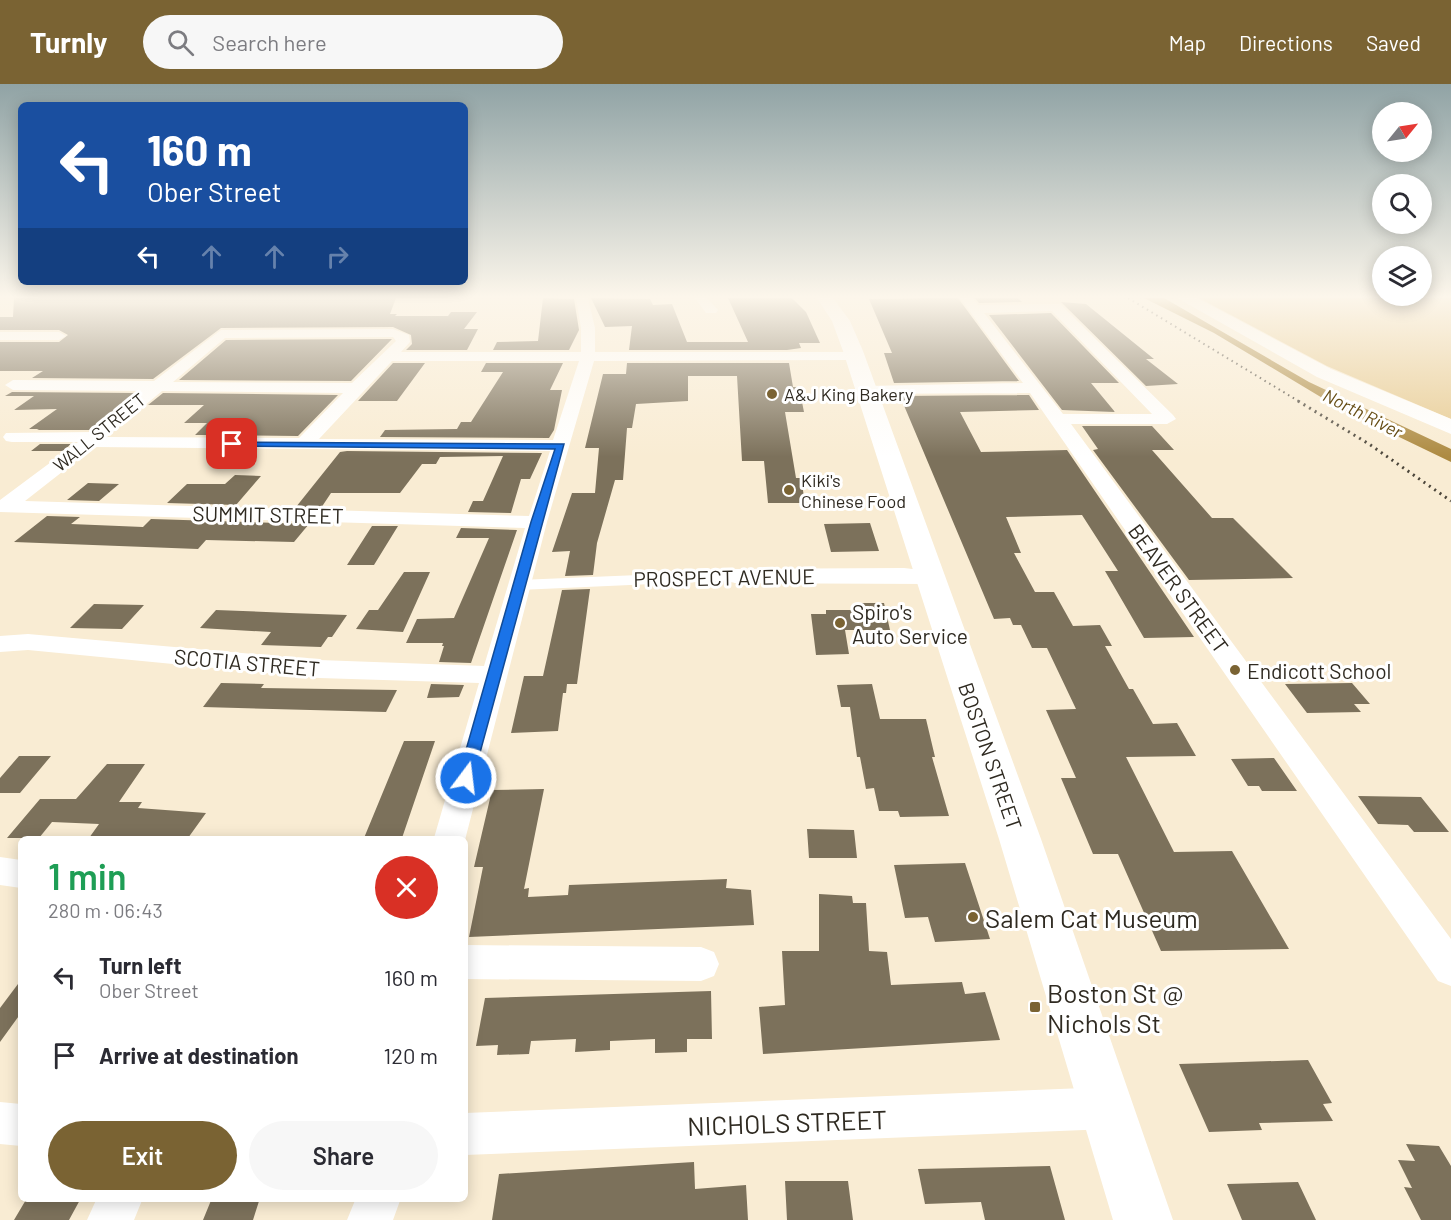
<!DOCTYPE html>
<html lang="en">
<head>
<meta charset="utf-8">
<style>
	body { margin:0; font-family:Barlow,sans-serif; background:#f7f7f7; color:#2b2b33; height:100vh; display:flex; flex-direction:column; font-size:22px; white-space:nowrap }
	* { box-sizing:border-box; margin:0 }
	p { font-size:20px; color:#7c7c81 }
	.icon { flex:none; width:33px; height:33px; fill:none; stroke:currentColor; stroke-width:2; stroke-linecap:round; stroke-linejoin:round }
	.map { position:relative; flex:1; overflow:hidden }
	.sheet { position:absolute; left:18px; top:752px; width:450px; height:366px; display:flex; flex-direction:column; background:#fff; border-radius:9px; box-shadow:0 3px 15px #0003 }
	.sheet>* { flex:none }
	.hud { position:absolute; left:18px; top:18px; width:450px; height:183px; border-radius:9px; box-shadow:0 3px 15px #0003; background:#1a4fa0; color:#fff; overflow:hidden }
	.needle { width:39px; rotate:60deg }
	.tools { position:absolute; left:1372px; top:18px; display:grid; gap:12px }
	.tools a { display:grid; place-items:center; width:60px; height:60px; border-radius:50%; background:#fff; box-shadow:0 3px 15px #0003; font-size:30px }
	.pin { position:absolute; display:grid; place-items:center; width:51px; height:51px; color:#fff; margin:-26px; border-radius:12px; box-shadow:0 3px 9px #0006 }
	.me { position:absolute; width:66px; margin:-33px; rotate:15deg; stroke-linejoin:round; filter:drop-shadow(0 0 4px #0008) }
	.turn { display:flex; align-items:center; gap:21px; height:126px; padding:0 30px; font-size:27px }
	.turn .icon { width:78px; height:78px; stroke-width:2.5 }
	.turn b { display:block; font-size:42px; line-height:51px }
	.lanes { display:flex; align-items:center; height:57px; padding:0 30px; background:#0003; justify-content:center; gap:30px; direction:ltr }
	.lanes .off { opacity:.35 }
	.round { display:grid; place-items:center; flex:none; width:63px; height:63px; border-radius:32px; background:#f7f7f7 }
	.summary { display:flex; align-items:center; justify-content:space-between; height:102px; padding:0 30px }
	h1 { font-size:36px; font-weight:600; line-height:45px; color:#1e9e55 }
	.action { display:flex; gap:12px; margin-top:auto; padding:12px 30px }
	.action a { flex:1; height:69px; border-radius:36px; background:#7a6333; color:#fff; font-size:24px; font-weight:600; line-height:69px; text-align:center }
	.action a+a { background:#f7f7f7; color:#2b2b33 }
	ul { padding:0; list-style:none }
	li { display:flex; align-items:center; gap:18px; height:78px; padding:0 30px }
	li div { flex:1 }
	li b { display:block; font-size:22px }
	li em { font-style:normal }
	header { display:flex; align-items:center; gap:36px; box-sizing:border-box; height:84px; padding:0 30px; background:#7a6333; color:#fff }
	header strong { font-size:28px }
	nav { display:flex; gap:33px; margin-inline-start:auto; font-size:21px }
	.search { width:420px; height:54px; background:#f7f7f7; display:flex; align-items:center; gap:15px; box-sizing:border-box; padding:0 21px; border-radius:33px; color:#7c7c81; font-size:22px }
	.map>svg:first-child { display:block }
	.green { fill:#e7cb92 }
	.water { fill:#ad8a41 }
	.building { fill:#7c715b }
	.lines { fill:none; stroke-linecap:round; stroke-linejoin:round }
	.pedestrian { fill:#fff; fill-rule:evenodd }
	.minor { fill:#fff; fill-rule:evenodd }
	.tertiary { fill:#fff; fill-rule:evenodd }
	.primary { fill:#fff; fill-rule:evenodd }
	.rail-far1 { stroke:#4a4439; stroke-width:2; stroke-dasharray:1.5 4; stroke-linecap:butt }
	.rail { stroke:#4a4439; stroke-width:3; stroke-dasharray:2 4.5; stroke-linecap:butt }
	.route { fill:#1a73e8; stroke:#114b97; stroke-width:1.5 }
	.poi-dot { fill:#7a6333; stroke:#fff; stroke-width:2 }
	.labels { text-anchor:middle; dominant-baseline:central; stroke-width:6; stroke-linejoin:round; paint-order:stroke }
	.far-poi-label { font-size:18px; fill:#2f2a21; stroke:#fff; text-anchor:start }
	.far-water-label { font-size:18px; font-style:italic; fill:#664d15; stroke:#fff }
	.far-street-label { font-size:18px; fill:#2f2a21; stroke:#fff }
	.street-label { font-size:21px; fill:#2f2a21; stroke:#fff }
	.poi-label { font-size:21px; fill:#2f2a21; stroke:#fff; text-anchor:start }
	.near-poi-label { font-size:26px; fill:#2f2a21; stroke:#fff; text-anchor:start }
	.near-street-label { font-size:26px; fill:#2f2a21; stroke:#fff }
</style>
</head>
<body>
<header>
<strong>Turnly</strong>
<div class="search"><svg class="icon" aria-label="search" viewBox="0 0 24 24"><circle cx="10" cy="10" r="6"/><path d="M15 15l6 6"/></svg>Search here</div>
<nav><a>Map</a><a>Directions</a><a>Saved</a></nav>
</header>
<div class="map">
<svg width="1451" height="1136" viewBox="0 0 1451 1136">
	<rect width="100%" height="100%" fill="#f9ecd3"/>
	<!-- green -->
	<path class="green" d="M1199,214H1451V335L1327,282Z"/>
	<!-- water -->
	<path class="water" d="M1144,214H1164L1309,298L1451,365V378L1339,324L1214,249Z"/>
	<!-- building -->
	<path class="building" d="M14,214H396L390,230H397L395,232H448L451,228H477L464,245H478L467,266H406L412,260L411,251L393,243L221,244L153,295L32,294L43,287H0V258H59L68,251L59,246H0V233H13Z
		M543,214L574,215L579,246L569,266H493L497,258L538,257Z
		M591,214L650,215L653,221L672,220L687,258H748L728,214H792L806,228L820,259H799L801,264L787,266H629L632,242L605,243Z
		M938,214H958L1019,297L894,299L884,269H892L869,215Z
		M975,214H1018L1022,218L979,219Z
		M1061,218L1086,220L1154,275H1146L1178,300L1146,302Z
		M1051,229L1119,299H1091L1115,328L1062,326L989,231Z
		M392,255L351,297L179,296L226,256Z
		M393,279H425L397,317H358Z
		M486,279H563L550,306H562L554,346L549,354L380,353L385,346L457,345L461,338H471L503,288H481Z
		M627,279H789L793,303H799L804,328H785L796,394H801L805,419H768L764,377H742L737,292H688V317L636,320L632,344H627L623,396H615L597,459L593,491L565,492L570,467L552,468L572,409H595L599,364H585L603,290H626Z
		M12,308H13L136,309L89,346H37L39,345H29L57,325L14,326L34,312H5Z
		M163,309L338,311L298,352L216,351H195L207,339H184L204,321H148Z
		M1029,311L1039,326L960,328L981,368L1067,366L1194,553L1144,554L1105,487H1118L1082,431L1006,433L1021,469H1014L1035,508H1054L1073,542L1100,541L1112,562H1105L1129,605H1133L1153,640L1177,639L1196,672L1126,673L1174,768L1232,767L1289,865L1161,867L1118,770H1093L1061,694H1076L1046,626L1076,625L1047,564H1032L1021,541H1013L1010,534L994,535L900,312Z
		M1082,342H1152L1174,366H1152L1212,434H1233L1293,494L1189,496L1093,366L1098,365Z
		M40,360H71L63,367H31Z
		M340,368L347,367L542,369L530,395H521L511,429L468,428L473,417H483L503,372L440,373L436,380H422L400,409H331L321,424L296,423Z
		M235,391L261,392L236,421L167,419L187,400H225Z
		M88,399L119,400L99,417L67,416Z
		M47,432L80,433L71,440L143,443L151,435L309,440L294,458L206,456L198,465L14,458Z
		M870,439L879,467L831,468L824,440Z
		M372,442H398L374,481H347Z
		M461,444L517,446L471,579L439,578L444,562H442L443,559H406L417,535L454,534L489,454H456Z
		M404,488H430L403,548L356,545L369,526H378Z
		M590,505L577,600H567L566,609H563L558,647L511,649L524,592H543L562,506Z
		M855,519H884L890,546H845L849,570L816,571L811,530H826V526H856Z
		M94,520L144,521L122,545L70,544Z
		M216,526L290,529L347,531L332,553H328L321,563L261,561L271,548L200,544Z
		M221,599L264,600L261,604L397,606L386,628L203,623Z
		M1352,599L1370,620H1354L1361,628L1307,629L1285,600Z
		M431,600L464,601L459,613L427,614Z
		M872,600L880,635H926L935,673H932L949,732L900,733L898,727H879L874,704L866,705L860,673H857L850,623H841L837,601Z
		M404,657H435L402,754H364Z
		M19,672H51L20,709H0V694Z
		M1274,674L1297,707H1262L1259,702H1248L1231,675Z
		M107,680H145L119,718H142L138,724L206,729L188,754H89L99,740L52,738L39,754H7L40,715H76Z
		M544,705L524,805L529,804L528,813L568,811L569,801L727,795L726,804L751,806L754,841L469,853L483,783H474L492,706Z
		M1358,712L1421,713L1449,748H1414L1408,741L1378,740Z
		M807,745L854,746L857,774H809Z
		M965,779L990,855L935,858L928,833L905,834L894,781Z
		M819,810L852,812L853,819H866L869,867L887,868L891,901L962,898L965,910L985,908L1000,956L763,970L759,923L785,921L782,867H819Z
		M21,896V929L0,958V924Z
		M711,907L712,955H687V968L655,969V955L610,957V966L575,968L576,955L531,957L529,970L497,971L498,961L476,962L485,914Z
		M1308,976L1332,1019L1323,1020L1333,1037L1259,1039L1262,1046L1209,1048L1179,980Z
		M1406,1060L1439,1062L1451,1082V1136H1421L1404,1103L1412,1104L1398,1076L1415,1077Z
		M694,1078L695,1105L746,1101L748,1136H492L499,1090Z
		M1050,1082L1065,1136H985L981,1118L925,1120L918,1085Z
		M785,1097H848L853,1136H787Z
		M1298,1098L1316,1136H1242L1227,1100Z
		M27,1114H81L69,1136H14Z
		M212,1114H260L253,1136H203Z"/>
	<g class="lines">
		<!-- pedestrian -->
		<path class="pedestrian" d="M735,487L744,492L741,496L519,506L510,501L519,496Z"/>
		<!-- minor -->
		<path class="minor" d="M576,214H588L595,244V268H855L862,272L855,276L594,277L547,438L465,756L434,754L479,599L319,594L28,566L0,568V552L28,550L319,576L484,582L525,444L0,428V416L78,358H12L6,357L3,353L6,349L92,348L142,307L13,306L5,301L13,296L154,297L221,246L393,245L409,251L410,258L401,268H581V244ZM225,254L393,253L396,257L352,299L173,298ZM392,277H579L553,356L319,355ZM162,307L343,309L299,354L107,353ZM94,363L550,367L529,432L25,417Z
			M695,214H707L718,226L716,229H706Z
			M960,214H972L978,221L1060,220L1173,331L1176,335L1167,340H1071L1451,855V902L1438,897L1030,309L859,310L857,307L865,302L1023,299ZM1052,227L1152,330H1063L984,229Z
			M0,248H59L66,252L59,256H0Z
			M904,484L938,488L941,493L938,498L930,500L735,499L727,497L724,492L727,487L735,485Z
			M0,773L21,776V804L0,801Z
			M465,861L701,863L714,868L719,880L714,892L701,897L465,895Z
			M1109,1003L1124,1009L1130,1024L1124,1039L1109,1045L465,1071V1029Z
			M0,1018L21,1020V1062L0,1060Z
			M97,1114H143L134,1136H87Z
			M356,1114H401L393,1136H347Z"/>
		<!-- tertiary -->
		<path class="tertiary" d="M1177,214H1197L1331,285L1451,335V350L1317,293Z"/>
		<!-- primary -->
		<path class="primary" d="M817,214H833L850,237L863,267L1041,755L1173,1136H1113L999,755L843,267L832,237Z"/>
		<!-- rail-far1 -->
		<path class="rail-far1" d="M1128,214L1300,318"/>
		<!-- rail -->
		<path class="rail" d="M1298,317L1369,360L1451,417"/>
	</g>
	<!-- sky -->
	<linearGradient id="sky" x2="0" y2="1"><stop stop-color="#90a3a5"/><stop offset="0.57" stop-color="#fcf6eb"/><stop offset="1" stop-color="#fcf6eb" stop-opacity="0"/></linearGradient>
	<rect width="1451" height="373" fill="url(#sky)"/>
	<!-- route -->
	<path class="route" d="M229,358L564,360L472,698H461L458,694L531,438L555,365L232,362H229Z"/>
	<!-- markers -->
	<g class="poi-dot">
		<circle cx="772" cy="310" r="6"/>
		<circle cx="789" cy="406" r="6"/>
		<circle cx="840" cy="539" r="6"/>
		<circle cx="1235" cy="586" r="6"/>
		<circle cx="973" cy="833" r="6"/>
		<rect x="1029" y="917" width="12" height="12" rx="3"/>
	</g>
	<g class="labels">
		<!-- far-poi labels -->
		<g class="far-poi-label">
			<text x="784" y="310">A&amp;J King Bakery</text>
			<text x="801" y="396">Kiki's<tspan x="801" dy="21">Chinese Food</tspan></text>
		</g>
		<!-- far-water labels -->
		<g class="far-water-label">
			<text transform="translate(1363 329) rotate(27)">North River</text>
		</g>
		<!-- far-street labels -->
		<g class="far-street-label">
			<text transform="translate(99 348) rotate(-39)">WALL STREET</text>
		</g>
		<!-- street labels -->
		<g class="street-label">
			<text transform="translate(268 430) rotate(1)">SUMMIT STREET</text>
			<text transform="translate(724 493) rotate(-1)">PROSPECT AVENUE</text>
			<text transform="translate(1179 504) rotate(54)">BEAVER STREET</text>
			<text transform="translate(247 578) rotate(5)">SCOTIA STREET</text>
			<text transform="translate(991 672) rotate(71)">BOSTON STREET</text>
		</g>
		<!-- poi labels -->
		<g class="poi-label">
			<text x="852" y="527">Spiro's<tspan x="852" dy="24">Auto Service</tspan></text>
			<text x="1247" y="586">Endicott School</text>
		</g>
		<!-- near-poi labels -->
		<g class="near-poi-label">
			<text x="985" y="833">Salem Cat Museum</text>
			<text x="1047" y="908">Boston St @<tspan x="1047" dy="30">Nichols St</tspan></text>
		</g>
		<!-- near-street labels -->
		<g class="near-street-label">
			<text transform="translate(787 1038) rotate(-2)">NICHOLS STREET</text>
		</g>
	</g>
</svg>
<div class="tools">
<a><svg class="needle" viewBox="-14 -14 28 28"><path d="M0-13l5 13h-10z" fill="#e53935"/><path d="M0 13l5-13h-10z" fill="#7c7c81"/></svg></a>
<a><svg class="icon" aria-label="search" viewBox="0 0 24 24"><circle cx="10" cy="10" r="6"/><path d="M15 15l6 6"/></svg></a>
<a><svg class="icon" aria-label="layers" viewBox="0 0 24 24"><path d="M12 4l9 5-9 5-9-5zM3 14l9 5 9-5"/></svg></a>
</div>
<div class="pin" style="left:232px;top:360px;background:#d93025"><svg class="icon" aria-label="arrive" viewBox="0 0 24 24"><path d="M6 21V4h12l-3 4 3 4H6"/></svg></div>
<svg class="me" style="left:466px;top:694px" viewBox="-20 -20 40 40"><circle r="17" fill="#1a73e8" stroke="#fff" stroke-width="3"/><path d="M0-11L8 9 0 5-8 9z" fill="#fff"/></svg>
<div class="hud">
<div class="turn"><svg class="icon" aria-label="left" viewBox="0 0 24 24"><path d="M17 20v-9H6M10 6l-5 5 5 5"/></svg><div><b>160 m</b>Ober Street</div></div>
<div class="lanes"><svg class="icon" aria-label="left" viewBox="0 0 24 24"><path d="M17 20v-9H6M10 6l-5 5 5 5"/></svg><svg class="icon off" aria-label="ahead" viewBox="0 0 24 24"><path d="M12 20V5M6 11l6-6 6 6"/></svg><svg class="icon off" aria-label="ahead" viewBox="0 0 24 24"><path d="M12 20V5M6 11l6-6 6 6"/></svg><svg class="icon off" aria-label="right" viewBox="0 0 24 24"><path d="M7 20v-9h11M14 6l5 5-5 5"/></svg></div>
</div>
<section class="sheet">
<div class="summary"><div><h1>1 min</h1><p>280 m · 06:43</p></div><a class="round" style="background:#d93025;color:#fff"><svg class="icon" aria-label="close" viewBox="0 0 24 24"><path d="M6 6l12 12M18 6L6 18"/></svg></a></div>
<ul>
<li><svg class="icon" aria-label="left" viewBox="0 0 24 24"><path d="M17 20v-9H6M10 6l-5 5 5 5"/></svg><div><b>Turn left</b><p>Ober Street</p></div><em>160 m</em></li>
<li><svg class="icon" aria-label="arrive" viewBox="0 0 24 24"><path d="M6 21V4h12l-3 4 3 4H6"/></svg><div><b>Arrive at destination</b></div><em>120 m</em></li>
</ul>
<div class="action"><a>Exit</a><a>Share</a></div>
</section>
</div>
</body>
</html>
